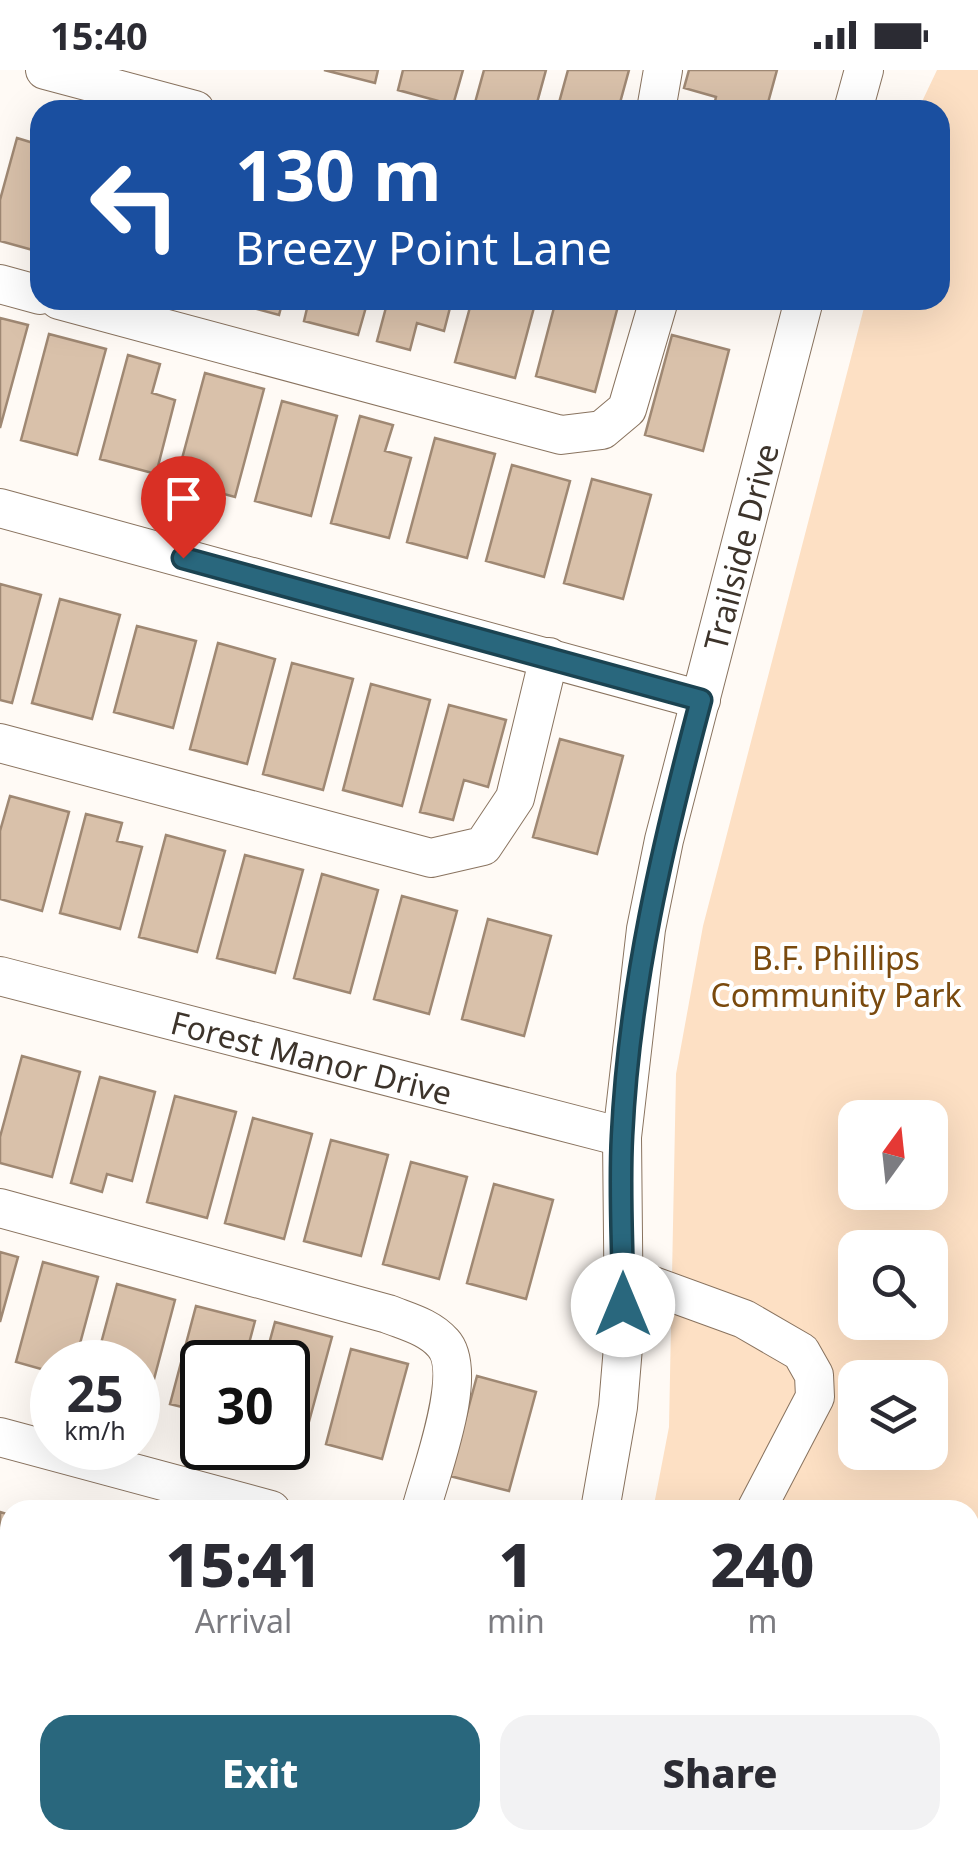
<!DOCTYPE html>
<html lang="en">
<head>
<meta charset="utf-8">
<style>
	body { margin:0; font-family:"Noto Sans",sans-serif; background:#f2f2f3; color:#2b2b33; height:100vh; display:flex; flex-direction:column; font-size:38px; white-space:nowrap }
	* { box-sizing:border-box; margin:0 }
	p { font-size:32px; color:#7c7c81 }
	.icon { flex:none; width:55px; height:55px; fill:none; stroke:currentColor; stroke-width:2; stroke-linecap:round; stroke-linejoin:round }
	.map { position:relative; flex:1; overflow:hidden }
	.details { position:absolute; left:0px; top:1430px; width:980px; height:350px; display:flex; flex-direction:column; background:#fff; border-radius:30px 30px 0 0; box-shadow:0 10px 40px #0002 }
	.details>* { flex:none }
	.hud { position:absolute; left:30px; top:30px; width:920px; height:210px; border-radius:30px; box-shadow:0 10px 40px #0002; background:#1a4fa0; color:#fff; overflow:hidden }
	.needle { width:65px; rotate:15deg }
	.controls { position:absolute; left:838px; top:1030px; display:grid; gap:20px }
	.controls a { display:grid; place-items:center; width:110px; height:110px; border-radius:20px; background:#fff; box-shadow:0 10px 40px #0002; font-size:50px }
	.speed { position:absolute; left:30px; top:1270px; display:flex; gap:20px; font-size:50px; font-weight:700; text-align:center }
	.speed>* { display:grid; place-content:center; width:130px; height:130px; border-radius:50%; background:#fff; box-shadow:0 10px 40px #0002; line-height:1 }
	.speed small { font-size:25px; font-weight:400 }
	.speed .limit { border:5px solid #111; border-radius:15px; background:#fff; color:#111 }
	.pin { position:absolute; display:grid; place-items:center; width:85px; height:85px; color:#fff; margin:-102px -42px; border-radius:50% 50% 50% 0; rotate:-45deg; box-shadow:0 0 10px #0007 }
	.pin .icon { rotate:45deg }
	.me { position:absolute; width:110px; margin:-55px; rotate:0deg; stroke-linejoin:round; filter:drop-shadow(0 0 8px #0008) }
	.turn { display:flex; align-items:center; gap:35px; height:210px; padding:0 40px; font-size:45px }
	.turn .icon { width:130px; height:130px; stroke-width:2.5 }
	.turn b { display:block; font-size:70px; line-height:85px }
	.eta { display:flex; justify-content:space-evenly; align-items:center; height:170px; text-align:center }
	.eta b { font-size:60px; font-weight:800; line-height:70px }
	.cta { display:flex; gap:20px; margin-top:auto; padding:20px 40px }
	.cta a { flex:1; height:115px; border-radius:30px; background:#29677d; color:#fff; font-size:40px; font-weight:800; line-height:115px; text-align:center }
	.cta a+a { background:#f2f2f3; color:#2b2b33 }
	.status { display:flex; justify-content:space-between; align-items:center; height:70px; padding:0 50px; background:#fff; direction:ltr }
	.status svg { height:28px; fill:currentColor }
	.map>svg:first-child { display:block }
	.green { fill:#fde0c4; fill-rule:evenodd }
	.building { fill:#d9c1aa; stroke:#9f8873; stroke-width:2.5 }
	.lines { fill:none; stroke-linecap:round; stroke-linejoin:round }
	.minor-casing { stroke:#89735f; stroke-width:40 }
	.minor { stroke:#fff; stroke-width:38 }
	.route-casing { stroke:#1b4351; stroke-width:25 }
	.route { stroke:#29677d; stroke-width:18 }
	.labels { text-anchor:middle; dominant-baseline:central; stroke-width:8; stroke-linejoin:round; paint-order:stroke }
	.street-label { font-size:32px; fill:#3d342b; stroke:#fff }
	.park-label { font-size:32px; fill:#7a4a0e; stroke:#fff }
</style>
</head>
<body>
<div class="status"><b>15:40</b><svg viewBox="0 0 49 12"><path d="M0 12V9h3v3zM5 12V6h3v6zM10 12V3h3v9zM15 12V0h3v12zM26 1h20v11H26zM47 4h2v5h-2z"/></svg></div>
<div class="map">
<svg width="978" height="1780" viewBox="0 0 978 1780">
	<rect width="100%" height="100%" fill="#fffaf5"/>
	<!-- green -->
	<path class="green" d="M937,0H978V1780H538L543,1770H970V1440H653L669,1357L676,1004L703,856L866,230H940V40H918ZM855,1048H930V1122H855ZM855,1178H930V1252H855ZM855,1308H930V1382H855Z"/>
	<!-- building -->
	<path class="building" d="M324,0H378L375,13Z
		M403,0H463L453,35L398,20Z
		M484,0H546L535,40H473Z
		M568,0H629L618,40H557Z
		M689,0H777L766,40H713L716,27L684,18Z
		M17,68L40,75V182L0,171V130Z
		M223,230H283L279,245Z
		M309,230H368L358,265L304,251Z
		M388,230H452L444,261L417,253L410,280L377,271Z
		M472,230H536L515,308L455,292Z
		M556,230H597L618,236L595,322L536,306Z
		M0,248L28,255L0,358Z
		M49,264L106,279L77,385L21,370Z
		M672,265L729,280L703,381L645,365Z
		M128,285L160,294L152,323L175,330L156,404L100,389Z
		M205,303L264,319L235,427L176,411Z
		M282,331L337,346L311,446L255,431Z
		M360,346L393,355L385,381L411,388L389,468L331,453Z
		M435,368L495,384L467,488L407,472Z
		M512,395L570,411L544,507L486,491Z
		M592,409L651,425L623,529L564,513Z
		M0,514L41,525L12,633L0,630Z
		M60,529L120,545L92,649L32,633Z
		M137,556L196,571L173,658L114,642Z
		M218,573L275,589L247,694L190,679Z
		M292,593L353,609L323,720L263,704Z
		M371,614L430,630L402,736L343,720Z
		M449,635L506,650L488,717L464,710L453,750L420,742Z
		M560,669L623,686L597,784L533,767Z
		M10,726L69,742L42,841L0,829V761Z
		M86,744L122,753L117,771L142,777L120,859L60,843Z
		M166,765L225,781L197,882L139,867Z
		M245,785L303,800L275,903L217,888Z
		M322,804L378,820L350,923L294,908Z
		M402,826L457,841L429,944L374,929Z
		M488,849L551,866L524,966L462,949Z
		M22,986L80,1002L52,1107L0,1093V1067Z
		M100,1007L155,1022L132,1111L107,1104L102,1122L71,1113Z
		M175,1026L236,1042L207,1148L147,1132Z
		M253,1048L312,1064L284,1169L225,1153Z
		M331,1070L388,1085L361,1186L304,1171Z
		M411,1092L467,1107L439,1209L383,1194Z
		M494,1114L553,1130L526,1229L467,1213Z
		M0,1182L18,1187L0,1252Z
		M43,1192L98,1207L75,1292H52V1302L16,1292Z
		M117,1214L175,1230L149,1328L138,1325V1292H96Z
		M196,1236L255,1251L244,1292H202V1342L170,1334Z
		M275,1252L332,1267L304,1370L288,1365V1292H264Z
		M351,1279L408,1294L382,1389L326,1374Z
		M477,1306L536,1322L509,1421L450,1406Z
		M0,1442L10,1445V1516L0,1513Z
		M5,1640L10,1641V1758L0,1756V1657Z
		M54,1770H118L115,1780H91Z
		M139,1770H200L197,1780H136Z
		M221,1770H284L281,1780H218Z
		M319,1770H376L373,1780H316Z"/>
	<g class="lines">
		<!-- minor casing -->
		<g class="minor-casing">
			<g id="minor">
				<path d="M45,0L195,40"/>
				<path d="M656,40L663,0"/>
				<path d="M853,40L864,0"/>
				<path d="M0,214L40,225"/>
				<path d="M59,230L561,365L602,360L627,339L659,230"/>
				<path d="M0,438L701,630"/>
				<path d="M0,673L431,788L483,776L515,728L549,587"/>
				<path id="s1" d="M0,906L622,1067"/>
				<path d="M0,1138L388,1244C408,1252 429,1257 443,1273C470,1302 430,1404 421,1440"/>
				<path d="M623,1205L744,1249L801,1282L814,1305L815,1327L756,1440"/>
				<path d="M0,1367L271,1440"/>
				<path id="s2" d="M600,1440L618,1337L624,1265L622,1067L646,859L664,770L804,230"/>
				<path d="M0,1589L10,1592"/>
				<path d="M476,1780L481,1770"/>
				<path d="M685,1780L687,1770"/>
			</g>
		</g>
		<!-- minor -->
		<use href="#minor" class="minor"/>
	</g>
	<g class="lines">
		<!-- route casing -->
		<g class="route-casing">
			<path id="route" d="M183,488L701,630C663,773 629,917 622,1066C619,1122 623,1179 623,1235"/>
		</g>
		<!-- route -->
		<use href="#route" class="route"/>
	</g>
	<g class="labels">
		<!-- street labels -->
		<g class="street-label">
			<text stroke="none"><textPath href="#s2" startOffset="978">Trailside Drive</textPath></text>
			<text stroke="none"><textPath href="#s1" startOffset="322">Forest Manor Drive</textPath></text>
		</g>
		<!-- park labels -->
		<g class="park-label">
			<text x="836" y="887">B.F. Phillips<tspan x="836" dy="37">Community Park</tspan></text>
		</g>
	</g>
</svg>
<div class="controls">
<a><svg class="needle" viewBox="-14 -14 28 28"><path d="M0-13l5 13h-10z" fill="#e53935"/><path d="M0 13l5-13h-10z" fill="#7c7c81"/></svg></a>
<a><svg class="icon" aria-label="search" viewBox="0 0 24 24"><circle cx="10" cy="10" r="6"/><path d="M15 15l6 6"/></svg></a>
<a><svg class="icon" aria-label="layers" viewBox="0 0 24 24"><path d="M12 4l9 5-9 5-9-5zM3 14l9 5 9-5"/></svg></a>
</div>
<div class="speed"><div>25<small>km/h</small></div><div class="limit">30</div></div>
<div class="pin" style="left:183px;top:488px;background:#d93025"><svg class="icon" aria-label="arrive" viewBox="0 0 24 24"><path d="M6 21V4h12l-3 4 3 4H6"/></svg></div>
<svg class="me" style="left:623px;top:1235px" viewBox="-20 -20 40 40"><circle r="19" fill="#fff"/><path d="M0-13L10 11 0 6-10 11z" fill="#29677d"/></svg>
<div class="hud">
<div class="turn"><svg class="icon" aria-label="left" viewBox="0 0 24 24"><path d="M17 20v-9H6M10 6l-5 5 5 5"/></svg><div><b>130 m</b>Breezy Point Lane</div></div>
</div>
<section class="details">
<div class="eta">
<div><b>15:41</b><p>Arrival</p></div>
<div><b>1</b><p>min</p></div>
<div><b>240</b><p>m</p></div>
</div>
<div class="cta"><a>Exit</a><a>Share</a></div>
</section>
</div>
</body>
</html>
